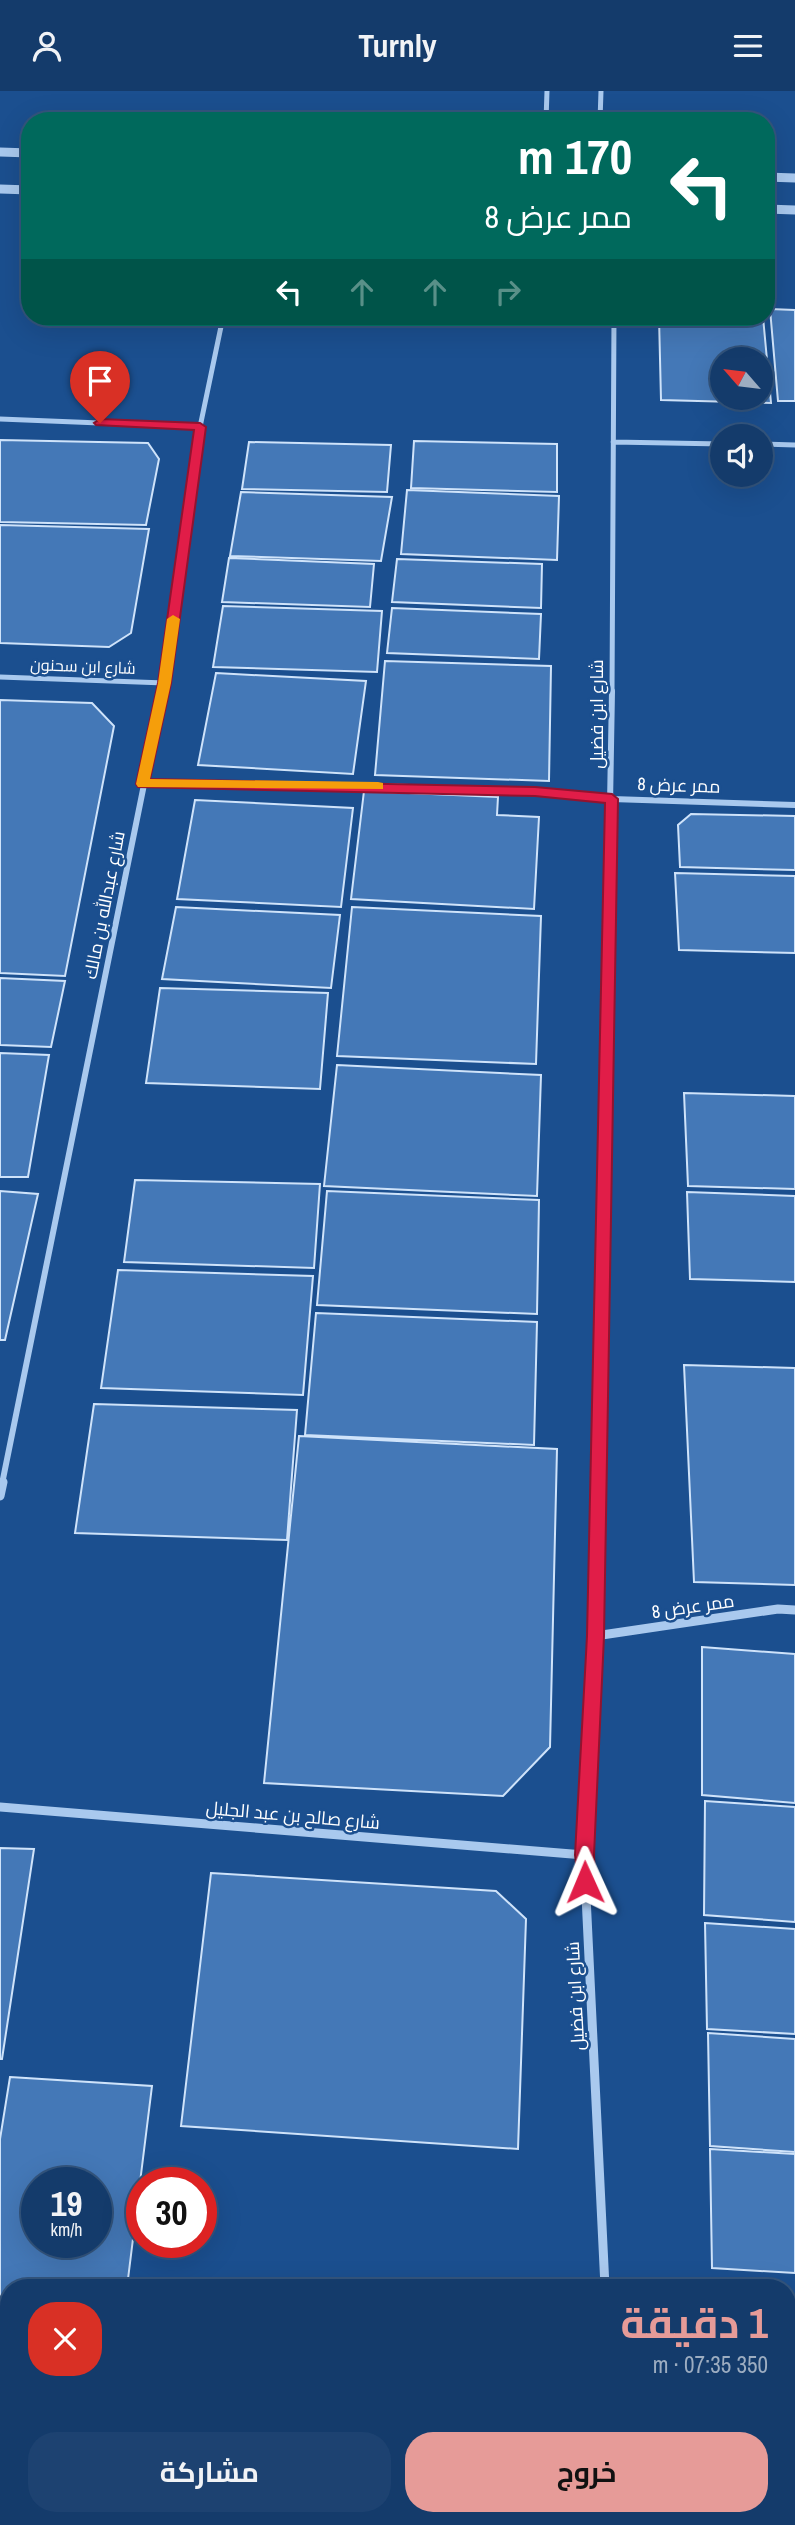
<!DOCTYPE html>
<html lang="ar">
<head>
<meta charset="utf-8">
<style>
	body { margin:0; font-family:"Archivo Narrow",Cairo,sans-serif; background:#1d4271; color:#f1f3f6; direction:rtl; height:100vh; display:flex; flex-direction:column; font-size:26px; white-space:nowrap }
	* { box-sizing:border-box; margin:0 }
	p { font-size:23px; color:#9dadc1 }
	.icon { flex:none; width:38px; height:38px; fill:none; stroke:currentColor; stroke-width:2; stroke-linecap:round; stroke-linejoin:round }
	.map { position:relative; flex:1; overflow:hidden; direction:ltr }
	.sheet { position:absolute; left:0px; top:2188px; width:796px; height:247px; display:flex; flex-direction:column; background:#143b6b; border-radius:28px 28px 0 0; box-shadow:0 7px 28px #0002,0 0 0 2px #33557e; direction:rtl }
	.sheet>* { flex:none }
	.guide { position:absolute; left:21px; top:21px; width:754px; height:214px; border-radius:28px; box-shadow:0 7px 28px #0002,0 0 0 2px #33557e; direction:rtl; background:#00695c; color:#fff; overflow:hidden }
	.needle { width:46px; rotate:298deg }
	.tools { position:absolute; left:710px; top:256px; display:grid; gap:14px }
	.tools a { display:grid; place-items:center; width:63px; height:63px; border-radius:50%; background:#143b6b; box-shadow:0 7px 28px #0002,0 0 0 2px #33557e; font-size:35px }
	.speed { position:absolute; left:21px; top:2076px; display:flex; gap:14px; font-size:35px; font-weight:700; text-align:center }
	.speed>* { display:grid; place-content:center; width:91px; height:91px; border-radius:50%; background:#143b6b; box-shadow:0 7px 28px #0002,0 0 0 2px #33557e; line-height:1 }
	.speed small { font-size:18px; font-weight:400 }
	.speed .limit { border:10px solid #d22; background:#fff; color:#111 }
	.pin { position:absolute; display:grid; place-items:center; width:60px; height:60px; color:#fff; margin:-72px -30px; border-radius:50% 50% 50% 0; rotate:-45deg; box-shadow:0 0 7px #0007 }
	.pin .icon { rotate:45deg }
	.me { position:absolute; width:77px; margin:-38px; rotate:359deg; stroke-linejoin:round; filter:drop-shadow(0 0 5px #0008) }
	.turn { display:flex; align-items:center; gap:24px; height:147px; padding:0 28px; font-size:32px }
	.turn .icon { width:91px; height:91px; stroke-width:2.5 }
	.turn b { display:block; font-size:49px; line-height:60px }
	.lanes { display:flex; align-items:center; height:66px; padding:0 28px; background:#0003; justify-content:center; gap:35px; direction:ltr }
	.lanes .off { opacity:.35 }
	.round { display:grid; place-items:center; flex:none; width:74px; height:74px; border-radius:28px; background:#1d4271 }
	.summary { display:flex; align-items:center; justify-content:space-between; height:119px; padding:0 28px }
	h1 { font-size:42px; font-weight:700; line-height:52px; color:#e69b98 }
	.primary-button { display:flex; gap:14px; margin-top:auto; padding:14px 28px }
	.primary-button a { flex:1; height:80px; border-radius:28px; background:#e69b98; color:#111; font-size:28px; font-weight:700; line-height:80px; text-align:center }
	.primary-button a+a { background:#1d4271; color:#f1f3f6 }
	header { display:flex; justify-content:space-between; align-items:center; height:91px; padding:0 28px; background:#143b6b; font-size:32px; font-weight:700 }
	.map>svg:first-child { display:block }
	.building { fill:#4478b7; stroke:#cfe3fa; stroke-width:2; fill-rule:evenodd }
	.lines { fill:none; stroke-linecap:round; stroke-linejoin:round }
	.minor-far2 { stroke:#a9c9ee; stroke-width:5 }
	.minor-far1 { stroke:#a9c9ee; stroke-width:6 }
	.minor { stroke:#a9c9ee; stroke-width:9 }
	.tertiary { stroke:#a9c9ee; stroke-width:9 }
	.route { fill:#e11d48; stroke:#92132f; stroke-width:2 }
	.slow { fill:#f59e0b }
	.labels { text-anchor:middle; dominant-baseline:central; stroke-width:5; stroke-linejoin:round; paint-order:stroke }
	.far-street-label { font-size:16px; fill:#fff; stroke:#1b4f8f }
	.street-label { font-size:18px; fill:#fff; stroke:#1b4f8f }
</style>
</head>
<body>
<header><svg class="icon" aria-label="menu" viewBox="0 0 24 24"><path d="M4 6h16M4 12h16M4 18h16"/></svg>Turnly<svg class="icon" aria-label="person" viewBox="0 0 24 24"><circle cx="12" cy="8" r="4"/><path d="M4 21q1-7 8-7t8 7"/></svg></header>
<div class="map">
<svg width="795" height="2434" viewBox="0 0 795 2434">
	<rect width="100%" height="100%" fill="#1b4f8f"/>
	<!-- building -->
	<path class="building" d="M770,218L795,219V310H778Z
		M659,226H763L771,312L661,309ZM723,268H761V306H723Z
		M0,349L148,352L159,368L146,434L0,431Z
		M414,350L557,353V401L411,397Z
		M249,351L391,354L387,401L242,398Z
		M407,399L559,405L557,469L401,463Z
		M241,401L392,406L381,470L230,465Z
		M0,434L149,438L131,542L109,556L0,552Z
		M229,467L374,473L370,516L222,511Z
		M397,468L542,473L541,517L392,511Z
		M223,515L382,520L377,581L213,576Z
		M392,517L541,523L539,568L387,562Z
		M385,570L551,575L549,690L375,684Z
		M216,582L366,590L353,683L198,674Z
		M0,609L92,612L114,635L65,885L0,882Z
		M364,700L498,706L497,724L539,726L534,818L351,808Z
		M195,709L353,717L341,816L177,808Z
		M691,723L795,725V779L680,776L678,734Z
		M675,782L795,785V862L679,859Z
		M176,816L340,824L331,897L162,888Z
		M352,816L541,825L536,973L337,965Z
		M0,887L65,890L51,956L0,954Z
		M160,897L328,902L320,998L146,992Z
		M0,962L49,964L28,1086H0Z
		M337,974L541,984L537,1105L324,1095Z
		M684,1002L795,1005V1098L688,1095Z
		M135,1089L320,1093L314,1177L124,1171Z
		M0,1100L38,1103L5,1249H0Z
		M327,1100L539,1109L537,1223L317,1214Z
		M687,1101L795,1105V1191L690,1188Z
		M118,1179L313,1185L303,1304L101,1297Z
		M316,1222L537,1231L534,1354L305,1344Z
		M684,1274L795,1277V1494L694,1491Z
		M94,1313L297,1319L287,1449L75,1442Z
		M299,1345L557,1358L550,1656L503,1705L264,1692Z
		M702,1556L795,1563V1712L702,1704Z
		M705,1710L795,1716V1831L704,1824Z
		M0,1757L34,1758L2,1968H0Z
		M211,1782L496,1800L526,1828L518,2058L181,2035Z
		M705,1832L795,1838V1943L707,1938Z
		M708,1942L795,1948V2061L710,2055Z
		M10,1986L152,1995L127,2196H9V2303H0V2048ZM37,2091H96V2151H37Z
		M710,2058L795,2063V2182L712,2177Z
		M788,2206H795V2434H719L718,2426H788Z"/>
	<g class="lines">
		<!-- minor-far2 -->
		<path class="minor-far2" d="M546,30L547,0
			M600,30L601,0
			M0,328L200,336
			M613,351L723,353
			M761,353L795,354
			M0,586L165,592
			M163,602L200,336L223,226
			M612,602L614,226"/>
		<!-- minor-far1 -->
		<path class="minor-far1" d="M142,693L346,694L535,700L612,708L795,714
			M2,1393L163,600
			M598,1393L612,600"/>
		<!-- minor -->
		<path class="minor" d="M598,1391L595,1545L584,1764L605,2196
			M0,1405L3,1391
			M595,1545L778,1518L795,1519
			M0,1716L584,1764
			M591,2434L594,2426"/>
		<!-- tertiary -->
		<path class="tertiary" d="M0,61L30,62
			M766,86L795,87
			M0,98L30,99
			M766,118L795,119"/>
	</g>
	<!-- route -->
	<path class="route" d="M100,328L200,332L206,336L171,592L150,688L535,696L612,703L618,708L604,1545L594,1764L595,1791L592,1797L585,1800L579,1797L575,1764L587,1545L605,712L535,705L138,696L136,693L158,592L194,339L96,334L94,332Z"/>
	<!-- slow -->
	<path class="slow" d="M173,524L180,528L171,592L150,688L378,691L383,692V698L138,696L136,693L158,592L167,528Z"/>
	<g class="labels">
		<!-- far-street labels -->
		<g class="far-street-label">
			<text transform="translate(83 575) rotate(2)">شارع ابن سحنون</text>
		</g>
		<!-- street labels -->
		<g class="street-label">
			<text transform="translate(596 623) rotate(-90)">شارع ابن فضيل</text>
			<text transform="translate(679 694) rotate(2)">ممر عرض 8</text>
			<text transform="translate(104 814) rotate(-79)">شارع عبدالله بن مالك</text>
			<text transform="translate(693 1515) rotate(-8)">ممر عرض 8</text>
			<text transform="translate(293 1724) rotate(5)">شارع صالح بن عبد الجليل</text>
			<text transform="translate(575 1905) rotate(-93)">شارع ابن فضيل</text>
		</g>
	</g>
</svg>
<div class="tools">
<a><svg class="needle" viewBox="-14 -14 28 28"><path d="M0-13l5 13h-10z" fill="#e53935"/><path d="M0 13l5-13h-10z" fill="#9dadc1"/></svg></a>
<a><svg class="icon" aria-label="sound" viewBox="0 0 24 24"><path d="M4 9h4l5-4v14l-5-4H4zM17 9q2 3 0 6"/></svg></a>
</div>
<div class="speed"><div>19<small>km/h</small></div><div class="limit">30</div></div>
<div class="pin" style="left:100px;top:332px;background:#d93025"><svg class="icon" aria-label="arrive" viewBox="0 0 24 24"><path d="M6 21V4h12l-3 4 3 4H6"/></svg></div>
<svg class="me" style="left:585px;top:1791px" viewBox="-20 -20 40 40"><path d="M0-17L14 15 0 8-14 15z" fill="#e11d48" stroke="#fff" stroke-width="4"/></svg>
<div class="guide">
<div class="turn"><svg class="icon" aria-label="left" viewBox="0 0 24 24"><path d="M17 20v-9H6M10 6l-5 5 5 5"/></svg><div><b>170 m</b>ممر عرض 8</div></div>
<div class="lanes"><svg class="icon" aria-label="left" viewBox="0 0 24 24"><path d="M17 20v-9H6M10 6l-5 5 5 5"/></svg><svg class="icon off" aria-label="ahead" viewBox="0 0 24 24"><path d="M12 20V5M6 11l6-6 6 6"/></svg><svg class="icon off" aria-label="ahead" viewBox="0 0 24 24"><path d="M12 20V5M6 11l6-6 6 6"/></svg><svg class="icon off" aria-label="right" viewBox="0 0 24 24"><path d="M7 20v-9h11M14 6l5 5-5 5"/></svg></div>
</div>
<section class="sheet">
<div class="summary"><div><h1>1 دقيقة</h1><p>350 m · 07:35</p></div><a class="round" style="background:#d93025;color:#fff"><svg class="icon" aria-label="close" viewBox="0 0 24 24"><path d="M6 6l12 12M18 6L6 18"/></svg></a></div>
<div class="primary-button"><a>خروج</a><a>مشاركة</a></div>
</section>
</div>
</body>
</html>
